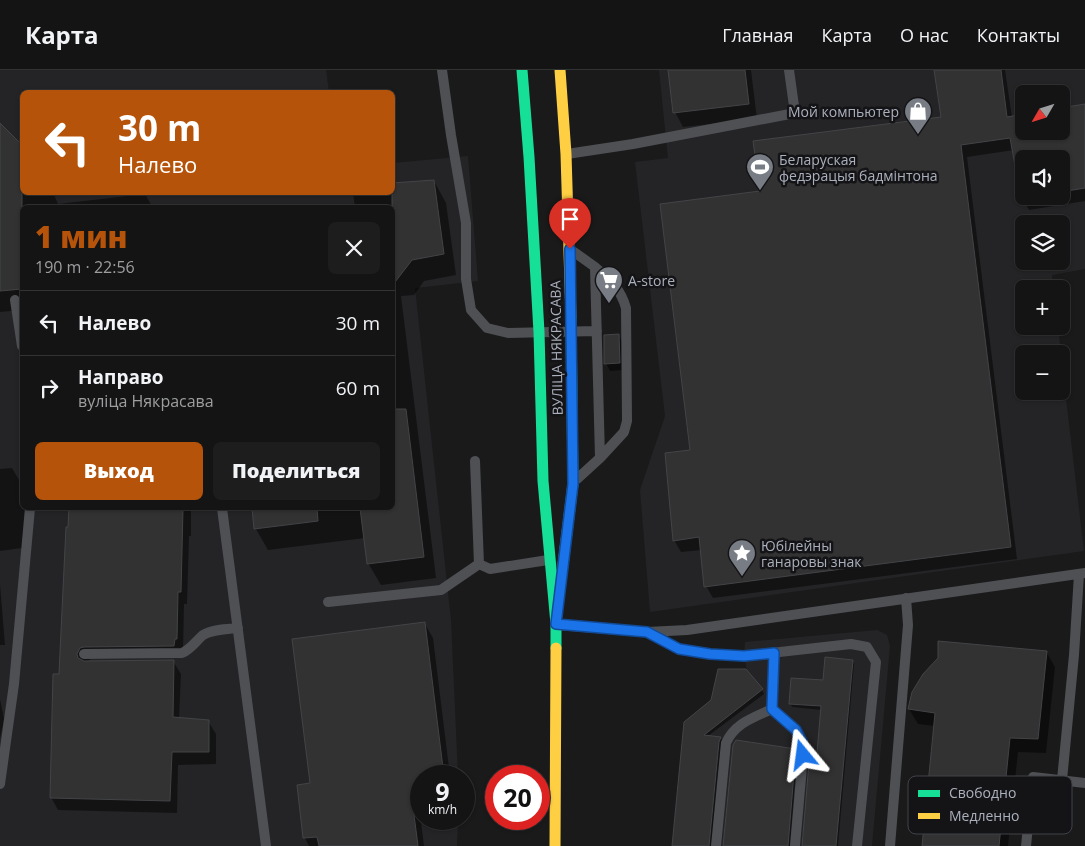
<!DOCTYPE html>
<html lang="ru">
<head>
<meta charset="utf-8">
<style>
	body { margin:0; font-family:"Open Sans",sans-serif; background:#1d1d1d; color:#f1f3f6; height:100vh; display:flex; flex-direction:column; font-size:19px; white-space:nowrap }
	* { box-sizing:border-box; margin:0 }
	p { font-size:16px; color:#9d9ea0 }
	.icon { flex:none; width:28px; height:28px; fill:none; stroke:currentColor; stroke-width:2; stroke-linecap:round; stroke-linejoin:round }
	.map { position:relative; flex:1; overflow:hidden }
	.details { position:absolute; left:20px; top:135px; width:375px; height:305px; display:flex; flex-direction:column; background:#141414; border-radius:8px; box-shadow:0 1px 4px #0004,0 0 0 1px #333334 }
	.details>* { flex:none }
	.hud { position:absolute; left:20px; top:20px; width:375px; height:105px; border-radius:8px; box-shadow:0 1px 4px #0004,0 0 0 1px #333334; background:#b45309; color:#fff; overflow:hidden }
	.needle { width:32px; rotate:231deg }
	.controls { position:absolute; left:1015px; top:15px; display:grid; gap:10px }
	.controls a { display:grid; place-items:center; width:55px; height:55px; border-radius:8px; background:#141414; box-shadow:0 1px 4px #0004,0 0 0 1px #333334; font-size:25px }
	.speed { position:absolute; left:410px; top:695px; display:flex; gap:10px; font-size:25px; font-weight:700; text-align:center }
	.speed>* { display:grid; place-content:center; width:65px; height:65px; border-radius:50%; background:#141414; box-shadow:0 1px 4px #0004,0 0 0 1px #333334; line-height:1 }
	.speed small { font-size:12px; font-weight:400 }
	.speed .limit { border:8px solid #d22; background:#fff; color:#111 }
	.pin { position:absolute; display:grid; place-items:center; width:42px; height:42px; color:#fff; margin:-51px -21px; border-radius:50% 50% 50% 0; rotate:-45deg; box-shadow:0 0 5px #0007 }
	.pin .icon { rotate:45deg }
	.me { position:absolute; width:55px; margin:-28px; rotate:344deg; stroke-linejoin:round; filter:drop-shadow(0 0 4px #0008) }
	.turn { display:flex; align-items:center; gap:18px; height:105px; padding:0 15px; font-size:22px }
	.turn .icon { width:65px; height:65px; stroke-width:2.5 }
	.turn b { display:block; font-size:35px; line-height:42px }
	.round { display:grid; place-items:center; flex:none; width:52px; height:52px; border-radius:8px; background:#1d1d1d }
	.headline { display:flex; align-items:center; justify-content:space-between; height:85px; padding:0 15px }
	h1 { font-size:30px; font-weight:800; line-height:38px; color:#b45309 }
	.button { display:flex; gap:10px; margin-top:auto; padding:10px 15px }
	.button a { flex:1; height:58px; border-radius:8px; background:#b45309; color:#fff; font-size:20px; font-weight:800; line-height:58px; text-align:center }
	.button a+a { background:#1d1d1d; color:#f1f3f6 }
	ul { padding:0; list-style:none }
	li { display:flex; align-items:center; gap:15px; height:65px; padding:0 15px; border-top:1px solid #333334 }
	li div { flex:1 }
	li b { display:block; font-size:19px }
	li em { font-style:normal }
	header { display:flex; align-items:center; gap:30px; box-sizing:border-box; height:70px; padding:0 25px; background:#141414; border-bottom:1px solid #333334 }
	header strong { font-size:24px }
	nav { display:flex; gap:28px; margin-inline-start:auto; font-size:18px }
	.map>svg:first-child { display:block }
	.built { fill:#242427; fill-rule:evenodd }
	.shadow { fill:#0007; fill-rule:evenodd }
	.building { fill:#323233; stroke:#434447 }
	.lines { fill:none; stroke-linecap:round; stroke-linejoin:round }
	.lane { stroke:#4e5054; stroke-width:10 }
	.fast { stroke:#16e098; stroke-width:11 }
	.slow { stroke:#ffcf43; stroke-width:11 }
	.route-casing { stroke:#114b97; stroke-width:12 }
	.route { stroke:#1a73e8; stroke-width:9 }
	.labels { text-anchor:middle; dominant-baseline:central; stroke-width:5; stroke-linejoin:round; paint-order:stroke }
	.poi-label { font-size:14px; fill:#abb0bd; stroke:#141417; text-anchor:start }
	.street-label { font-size:14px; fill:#abb0bd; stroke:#141417 }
	.key { fill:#141417; stroke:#414349; stroke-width:1 }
	.key-label { font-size:14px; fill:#abb0bd }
</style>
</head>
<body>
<header>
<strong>Карта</strong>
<nav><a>Главная</a><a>Карта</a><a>О нас</a><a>Контакты</a></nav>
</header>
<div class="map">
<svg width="1085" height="776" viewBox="0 0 1085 776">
	<rect width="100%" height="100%" fill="#1a1a1b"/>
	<!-- built -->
	<path class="built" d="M0,0H326L329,22H22V122H392L393,93L468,86L478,211L415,218L451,550L458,706H421V749H458L457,776H0ZM22,138H392V438H22Z
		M659,0H1085V199L1052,205L1053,219H1024V256H1058L1061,284H1024V321H1061V286L1084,481L650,542L640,420L665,346L635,92L668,88ZM1024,24H1061V61H1024ZM1024,89H1061V126H1024ZM1024,154H1061V191H1024Z
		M877,560L887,565L890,576L872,776H672L684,652L721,623L715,615L718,599H735L741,605L747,600L744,586L745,572Z"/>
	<!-- shadow -->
	<path class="shadow" d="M670,0H751L757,49L683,57L675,42Z
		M936,0H1005L1012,47L1024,61H1061L1085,35V131L1029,140L1022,128L1014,80L967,87L1017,489L713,528L706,516L702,480L681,482L674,470L692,382L761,122L943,48ZM1024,89H1061V126H1024Z
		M3,60L22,77V122H53L58,134L145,124L153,138H22V240L0,242V62Z
		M434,111L446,133L456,205L424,211L414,225L401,226L436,508L381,515L368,493L365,468L268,480L256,459L253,438H392V138H355L353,122H392Z
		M182,135L183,138H169Z
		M619,266L623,273V300L610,301L606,293Z
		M12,398L22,415V438H26L29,477L0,481V399Z
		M70,438H191V466H189L187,534H184L183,581H181V588L91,589L86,592L173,591L181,604L179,649L208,651L216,664V694L178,695L177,743L58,740L51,727L61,605Z
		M0,514L5,575H0Z
		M425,554L433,568L450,706H421V749H446L421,752L424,776H309L305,768L311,714Z
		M1047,583L1055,597L1046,683L1018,682L1008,776H923L935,656L918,654L909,639Z
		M852,591L854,594L838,776H803L818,684L822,640L792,637L790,633L824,612Z
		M762,620L764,624L708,666L721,668L723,672L721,677L712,776H673L685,652Z
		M0,629L4,649L0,669Z
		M795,680L797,684L790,776H724Z"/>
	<!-- building -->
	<path class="building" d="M668,0H745L749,34L673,43Z
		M934,0H1001L1007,47L1024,44V61H1061V38L1085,34V118L1061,122V89H1024V126H1036L1021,129L1010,68L961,75L1011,477L704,517L699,467L673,471L665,383L690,380L660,134L760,121L753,71L941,47Z
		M0,53L22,75V219L0,221Z
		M434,110L444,184L412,190L392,216V113Z
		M619,264L620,293L604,294V265Z
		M392,339H406L424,487L367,494L360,438H392Z
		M69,438H183L181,522H178L177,569H175L174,576L84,577L80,578L77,584L78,588L84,591L174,590L173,647L209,650V682H172L170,731L50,728L53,604H59L66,457H68Z
		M252,438H317L318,451L254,459Z
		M425,552L444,706H421V736L413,737L418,776H319L317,767L303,768L297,715L310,713L292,569Z
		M938,571L1047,581L1038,669L1010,668L999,776H922L935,643L908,639L912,622L923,604L938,588Z
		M825,587L853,590L836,776H802L810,681L817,683L821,636L789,634L791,608L823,610Z
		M718,599H746L763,619L704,665L721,667L719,672L709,776H672L684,652L711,630Z
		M736,670L796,679L788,776H723L733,675Z"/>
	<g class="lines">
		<!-- lane -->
		<path class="lane" d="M442,0L451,65L466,153V209L471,240L487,258L508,263L597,261
			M567,84L633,74L795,43L789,0
			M574,182L595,197L600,388L577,409
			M595,197C611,211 620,218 626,238L627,351L624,362L600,388
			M15,230L22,276
			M475,391L479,494
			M222,438L266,776
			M328,532L441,520L479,494L490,499L548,490
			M557,555L647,562L687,560L1085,503
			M648,563L679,579L710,584L744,586L851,574L867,577L876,592L857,776
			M84,584L182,583C191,579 195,572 203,565C213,559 227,559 238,558
			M772,639L796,661L802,672L803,685L795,776
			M1062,710L1074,585L1079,504
			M0,714L14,614L30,438
			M716,776L726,673C735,653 753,648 772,639L774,583
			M890,776L908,555L906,528
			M1026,776L1033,707L1085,713"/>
		<!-- fast -->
		<path class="fast" d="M522,0L529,87L539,262L543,411L556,554V578
			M562,503L573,414L571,247"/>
		<!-- slow -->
		<path class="slow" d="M560,0L566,84L571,247
			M555,776L556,578"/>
	</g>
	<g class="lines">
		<!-- route casing -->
		<g class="route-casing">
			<path id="route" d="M570,179L573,414L556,554L647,562L679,579L710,584L744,586L774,583L772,639L796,660L802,672L803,685"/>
		</g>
		<!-- route -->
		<use href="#route" class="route"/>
	</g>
	<!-- icons -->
	<defs>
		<g id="shop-pin" transform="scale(1.4375)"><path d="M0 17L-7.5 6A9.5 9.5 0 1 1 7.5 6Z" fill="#787c84" stroke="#141417"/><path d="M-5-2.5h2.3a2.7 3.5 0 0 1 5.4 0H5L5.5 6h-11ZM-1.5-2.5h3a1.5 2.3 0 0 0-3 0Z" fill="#fff"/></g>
		<g id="stadium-pin" transform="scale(1.4375)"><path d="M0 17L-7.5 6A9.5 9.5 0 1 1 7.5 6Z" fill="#787c84" stroke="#141417"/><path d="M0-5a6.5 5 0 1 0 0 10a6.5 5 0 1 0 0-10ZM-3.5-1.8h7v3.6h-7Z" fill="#fff"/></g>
		<g id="supermarket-pin" transform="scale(1.4375)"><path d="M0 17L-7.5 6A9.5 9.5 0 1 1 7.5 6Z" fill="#787c84" stroke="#141417"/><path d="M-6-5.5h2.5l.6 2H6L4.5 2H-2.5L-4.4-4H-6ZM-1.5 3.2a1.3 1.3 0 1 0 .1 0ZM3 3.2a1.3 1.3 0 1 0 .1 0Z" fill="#fff"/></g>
		<g id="sight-pin" transform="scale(1.4375)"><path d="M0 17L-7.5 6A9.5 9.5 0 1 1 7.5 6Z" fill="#787c84" stroke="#141417"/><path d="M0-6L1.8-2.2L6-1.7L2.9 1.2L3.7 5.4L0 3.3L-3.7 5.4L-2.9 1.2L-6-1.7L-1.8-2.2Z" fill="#fff"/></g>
	</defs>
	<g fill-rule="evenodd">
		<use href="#shop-pin" x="918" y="41"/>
		<use href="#stadium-pin" x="760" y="97"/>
		<use href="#supermarket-pin" x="609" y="210"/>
		<use href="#sight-pin" x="742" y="483"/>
	</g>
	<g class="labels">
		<!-- poi labels -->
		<g class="poi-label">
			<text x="899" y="41" text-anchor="end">Мой компьютер</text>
			<text x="779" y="89">Беларуская<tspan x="779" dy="16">федэрацыя бадмінтона</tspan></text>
			<text x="628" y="210">А-store</text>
			<text x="761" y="475">Юбілейны<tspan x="761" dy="16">ганаровы знак</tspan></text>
		</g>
		<!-- street labels -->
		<g class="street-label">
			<text transform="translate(556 278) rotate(-91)">ВУЛІЦА НЯКРАСАВА</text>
		</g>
	</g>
	<!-- legend -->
	<rect x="908" y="706" width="164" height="58" rx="8" class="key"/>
	<rect x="918" y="720" width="22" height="7" fill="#16e098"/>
	<rect x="918" y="743" width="22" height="6" fill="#ffcf43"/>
	<g class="key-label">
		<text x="949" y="728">Свободно</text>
		<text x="949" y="751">Медленно</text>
	</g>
</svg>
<div class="controls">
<a><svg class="needle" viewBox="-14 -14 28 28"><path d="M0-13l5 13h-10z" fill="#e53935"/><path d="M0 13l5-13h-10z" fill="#9d9ea0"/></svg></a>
<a><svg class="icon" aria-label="sound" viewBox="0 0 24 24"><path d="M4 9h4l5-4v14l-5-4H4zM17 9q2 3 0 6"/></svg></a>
<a><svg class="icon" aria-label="layers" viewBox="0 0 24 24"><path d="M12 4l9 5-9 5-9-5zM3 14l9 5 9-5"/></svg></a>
<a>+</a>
<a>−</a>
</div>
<div class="speed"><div>9<small>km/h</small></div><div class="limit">20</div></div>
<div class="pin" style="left:570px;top:179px;background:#d93025"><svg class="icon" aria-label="arrive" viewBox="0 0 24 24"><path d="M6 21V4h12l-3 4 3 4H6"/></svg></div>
<svg class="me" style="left:803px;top:685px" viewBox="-20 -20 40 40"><path d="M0-17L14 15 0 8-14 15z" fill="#1a73e8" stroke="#fff" stroke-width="4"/></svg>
<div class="hud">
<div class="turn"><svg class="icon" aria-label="left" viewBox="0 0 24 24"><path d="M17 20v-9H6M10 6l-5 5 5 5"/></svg><div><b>30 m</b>Налево</div></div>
</div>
<section class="details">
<div class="headline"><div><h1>1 мин</h1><p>190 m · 22:56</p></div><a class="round"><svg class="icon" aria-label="close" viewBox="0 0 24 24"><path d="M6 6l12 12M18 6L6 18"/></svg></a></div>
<ul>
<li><svg class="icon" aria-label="left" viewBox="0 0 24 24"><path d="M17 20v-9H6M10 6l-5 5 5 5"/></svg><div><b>Налево</b></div><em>30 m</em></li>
<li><svg class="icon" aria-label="right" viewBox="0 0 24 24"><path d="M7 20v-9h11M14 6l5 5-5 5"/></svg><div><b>Направо</b><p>вуліца Някрасава</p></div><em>60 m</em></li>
</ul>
<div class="button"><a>Выход</a><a>Поделиться</a></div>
</section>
</div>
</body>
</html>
